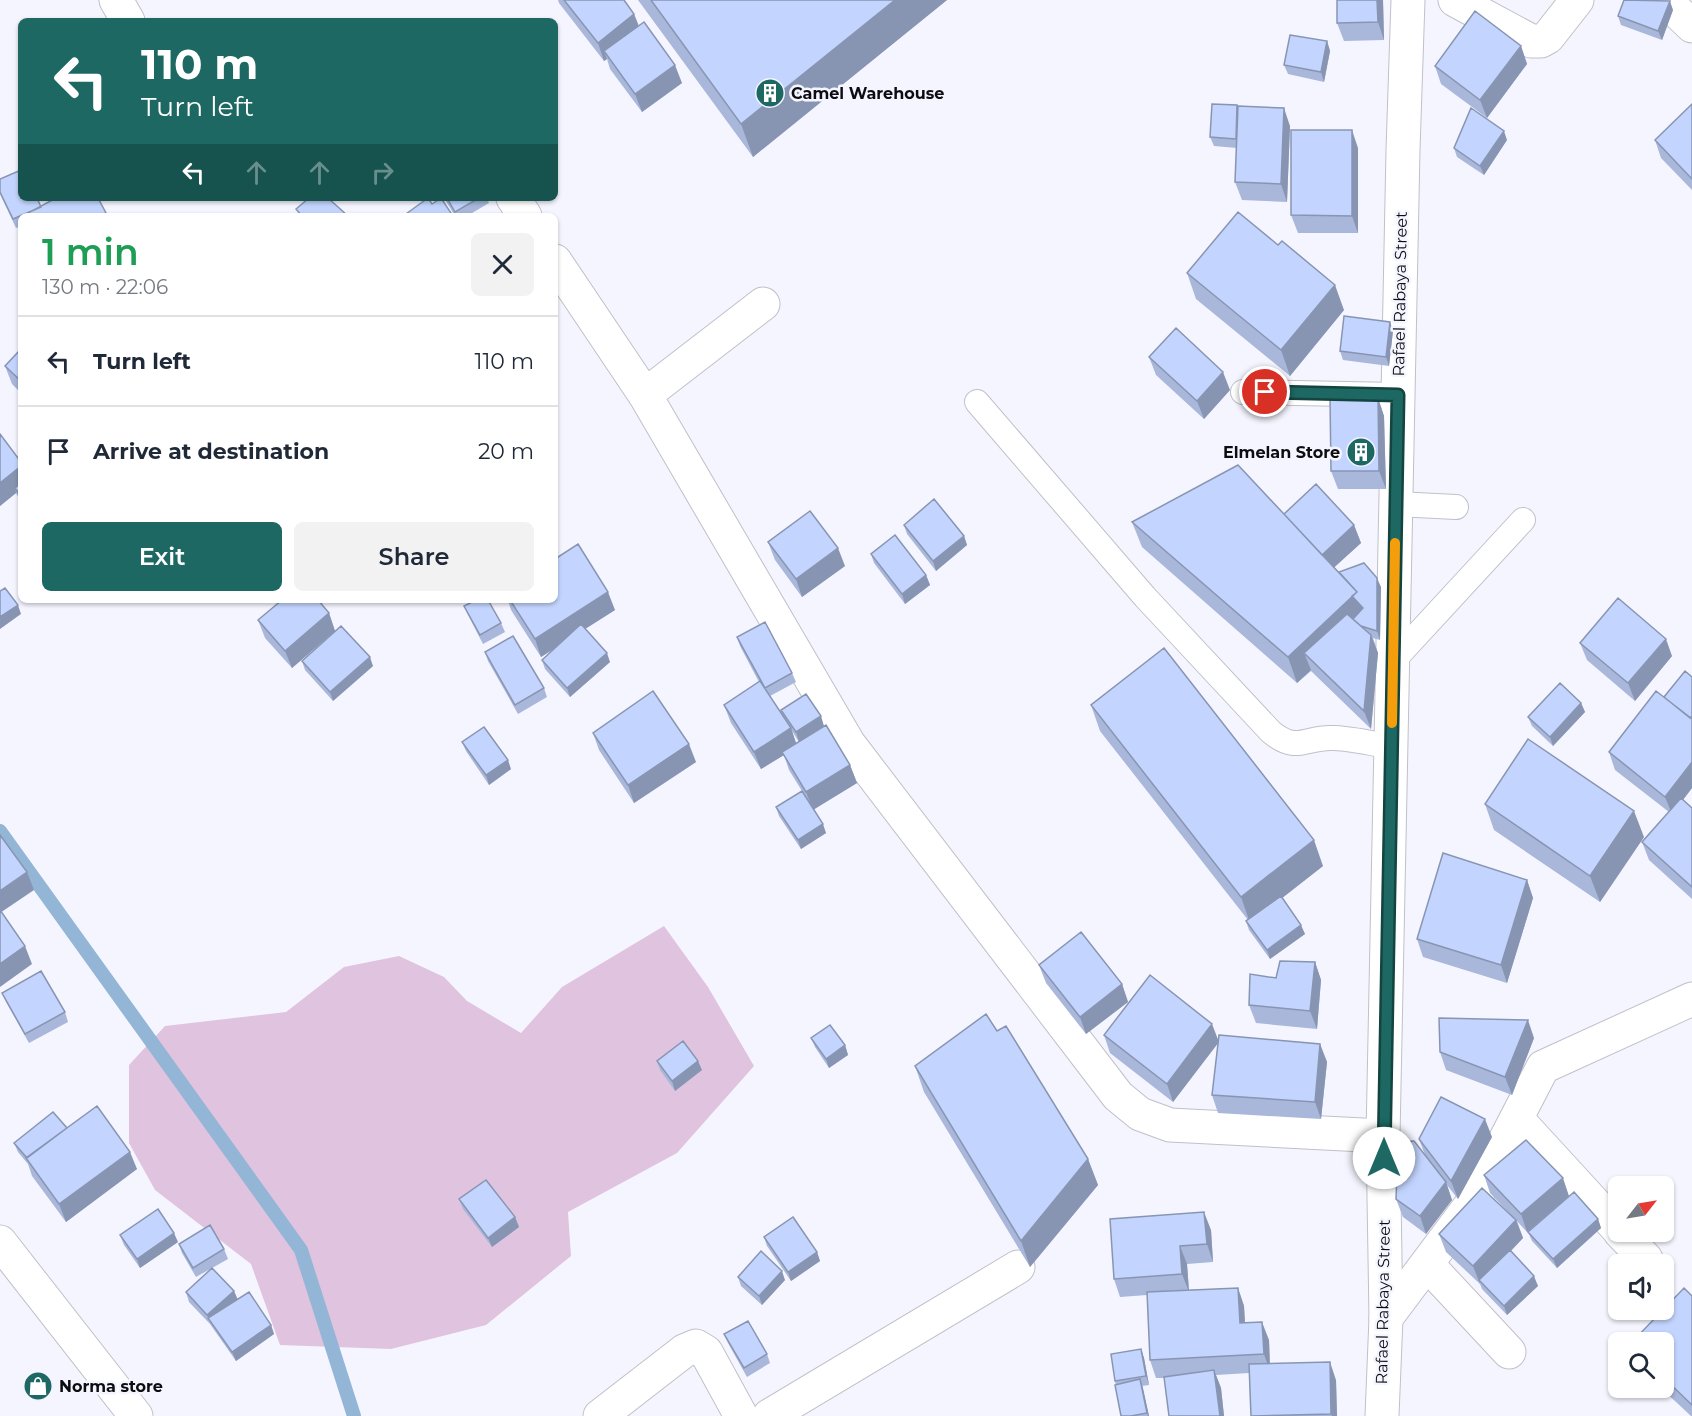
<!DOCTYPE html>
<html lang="en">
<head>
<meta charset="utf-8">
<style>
	body { margin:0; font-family:Montserrat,sans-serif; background:#f2f2f3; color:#1f2937; height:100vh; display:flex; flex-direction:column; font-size:22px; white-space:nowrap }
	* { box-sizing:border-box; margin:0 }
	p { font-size:20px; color:#747a83 }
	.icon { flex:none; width:33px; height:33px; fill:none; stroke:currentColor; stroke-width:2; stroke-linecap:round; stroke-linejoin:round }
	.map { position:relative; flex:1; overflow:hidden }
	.sheet { position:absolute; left:18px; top:213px; width:540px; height:390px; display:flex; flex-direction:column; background:#fff; border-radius:9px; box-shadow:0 2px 4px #0004 }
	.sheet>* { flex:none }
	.top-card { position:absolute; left:18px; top:18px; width:540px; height:183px; border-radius:9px; box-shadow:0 2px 4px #0004; background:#1d6862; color:#fff; overflow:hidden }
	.needle { width:39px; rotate:59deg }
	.controls { position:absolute; left:1608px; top:1176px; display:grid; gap:12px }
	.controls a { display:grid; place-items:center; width:66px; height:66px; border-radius:9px; background:#fff; box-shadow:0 2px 4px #0004; font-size:30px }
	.pin { position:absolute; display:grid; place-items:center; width:51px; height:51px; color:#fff; margin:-26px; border:3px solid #fff; border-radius:50%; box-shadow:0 2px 6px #0007 }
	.me { position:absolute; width:66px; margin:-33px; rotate:0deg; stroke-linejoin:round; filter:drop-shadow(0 0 4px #0008) }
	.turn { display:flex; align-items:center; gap:21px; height:126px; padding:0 24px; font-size:27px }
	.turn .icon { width:78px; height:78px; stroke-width:2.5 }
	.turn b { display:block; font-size:42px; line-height:51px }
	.lanes { display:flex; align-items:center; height:57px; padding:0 24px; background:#0003; justify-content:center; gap:30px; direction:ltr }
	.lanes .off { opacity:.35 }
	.round { display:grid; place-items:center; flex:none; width:63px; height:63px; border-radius:9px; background:#f2f2f3 }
	.head { display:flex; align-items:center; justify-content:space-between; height:102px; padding:0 24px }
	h1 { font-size:36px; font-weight:600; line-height:45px; color:#1e9e55 }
	.cta { display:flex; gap:12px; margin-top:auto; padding:12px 24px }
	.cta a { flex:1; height:69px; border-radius:9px; background:#1d6862; color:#fff; font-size:24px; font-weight:600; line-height:69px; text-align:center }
	.cta a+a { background:#f2f2f3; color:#1f2937 }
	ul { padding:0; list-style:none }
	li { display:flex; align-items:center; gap:18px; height:90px; padding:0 24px; border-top:2px solid #e0e1e3 }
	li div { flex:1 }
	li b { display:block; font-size:22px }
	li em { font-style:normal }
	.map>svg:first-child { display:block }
	.green { fill:#e0c3df }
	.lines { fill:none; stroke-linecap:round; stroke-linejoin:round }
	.stream { stroke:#93b5d6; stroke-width:14 }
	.service-casing { stroke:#c0c0c9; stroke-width:26 }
	.minor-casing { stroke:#c0c0c9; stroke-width:35 }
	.tertiary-casing { stroke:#c0c0c9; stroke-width:35 }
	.service { stroke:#fff; stroke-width:24 }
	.minor { stroke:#fff; stroke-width:33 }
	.tertiary { stroke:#fff; stroke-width:33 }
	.wall { fill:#a8b7da }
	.shaded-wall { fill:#8895b2 }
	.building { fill:#c3d5fe; stroke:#8895b2; stroke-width:1.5 }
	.route-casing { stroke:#134440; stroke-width:15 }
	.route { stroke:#1d6862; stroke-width:10 }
	.slow { stroke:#f59e0b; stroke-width:10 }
	.labels { text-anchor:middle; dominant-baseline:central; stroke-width:5; stroke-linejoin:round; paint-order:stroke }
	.poi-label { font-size:16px; font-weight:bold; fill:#0d0c10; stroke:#f5f5ff; text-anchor:start }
	.street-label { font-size:16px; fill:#0d0c10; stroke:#f5f5ff }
</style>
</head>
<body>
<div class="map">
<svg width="1692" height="1416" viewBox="0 0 1692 1416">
	<rect width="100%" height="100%" fill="#f5f5ff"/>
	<!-- green -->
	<path class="green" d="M664,926L708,987L754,1066L677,1153L568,1212L571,1256L486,1325L391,1349L280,1345L251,1264L155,1190L129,1143V1065L165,1026L286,1012L344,967L399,956L444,977L467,1001L521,1033L562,987Z"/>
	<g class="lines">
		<!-- stream -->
		<path class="stream" d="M0,831L301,1250L354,1416"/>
		<!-- service casing -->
		<g class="service-casing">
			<path id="service" d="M1243,392L1398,395
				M977,402L1145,597L1271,732C1298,754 1306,736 1334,738C1354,739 1372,743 1391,747
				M1396,504L1456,507
				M1392,662L1523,520"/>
		</g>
		<!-- minor casing -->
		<g class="minor-casing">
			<path id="minor" d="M116,0L128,21
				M1455,0L1531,41H1541L1548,37L1577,0
				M1665,0L1692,26
				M513,198L525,216
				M555,261L645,395L849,744L1118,1096L1140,1114L1170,1125L1383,1136
				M645,395L763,304
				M1517,1119L1618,1229
				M1620,1232L1646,1259
				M1427,1264L1509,1352
				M1386,1318L1473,1202L1543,1067L1692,999
				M600,1416L684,1351L696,1346L706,1352L741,1416
				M769,1416L1018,1267"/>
		</g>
		<!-- tertiary casing -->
		<g class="tertiary-casing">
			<path id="tertiary" d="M0,1242L136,1416
				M1382,1416L1386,1318L1383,1136L1403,150L1408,0"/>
		</g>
		<!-- service -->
		<use href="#service" class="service"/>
		<!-- minor -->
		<use href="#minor" class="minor"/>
		<!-- tertiary -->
		<use href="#tertiary" class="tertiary"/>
	</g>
	<!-- wall -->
	<path class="wall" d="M558,0H624L634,14L639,26L682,83L642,112L610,69L607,59L604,61L559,3Z
		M638,0H947L753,157Z
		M1337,0H1383L1384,40L1344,41L1337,23Z
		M1673,10L1662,40L1621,25L1618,16Z
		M1327,41L1330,51L1324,82L1288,74L1284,65Z
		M1521,46L1527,64L1487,118L1441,84L1435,66Z
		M1692,104V190L1661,158L1655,140Z
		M1238,108L1290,126L1287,202L1242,200L1235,182L1237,148L1214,146L1210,137Z
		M1507,140L1484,175L1457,157L1454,148Z
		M1358,148V233H1298L1291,215Z
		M0,179L41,206L106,213L107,216H21V226L16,228L0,194Z
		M444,198H487L489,203L467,216H455Z
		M1187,273L1344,310L1290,376L1196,299Z
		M1390,322L1393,331L1389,366L1343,360L1340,351Z
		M21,349V393L12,384L5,366Z
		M1149,357L1230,390L1204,419L1156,375Z
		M1378,398L1384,416L1386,489H1338L1331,471Z
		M0,434L21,462V502L16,493L0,506Z
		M1284,514L1354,525L1361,543L1334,567L1339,572L1381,587L1380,640L1373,638L1378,653L1371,729L1311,671L1297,683L1142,547L1132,522Z
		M904,525L964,536L967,545L936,571L907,534Z
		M768,542L845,566L802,597L775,560Z
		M871,554L926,575L930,585L905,604L874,563Z
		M508,600H555L615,610L585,629L610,662L570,697L545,669L542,660L552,650L541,657L511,610Z
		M464,606L501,623L505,632L483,644L468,615Z
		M329,613L335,631L373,666L333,701L305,670L302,661L335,631L292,668L265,638L258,620Z
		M737,637L792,673L796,682L770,696L782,716L781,710L824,726L799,742L792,731L796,743L850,765L857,783L814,809L826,833L801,849L779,816L776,807L802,791L789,770L784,755L761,769L731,723L724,705L759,682L740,646Z
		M1580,643L1672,656L1635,701L1587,660Z
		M485,652L544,688L547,697L518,714L488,661Z
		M1692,677V788L1683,800L1692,808V899L1649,860L1642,842L1669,812L1615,770L1609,752L1664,697Z
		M1581,703L1585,712L1553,746L1532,726L1528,717Z
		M1091,705L1323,866L1282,898L1305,934L1270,959L1249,930L1246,921L1248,920L1100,731Z
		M593,733L696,762L634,803L599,750Z
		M462,742L511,769L489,785L466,751Z
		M1485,804L1644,837L1600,902L1494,830Z
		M1527,880L1533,898L1507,983L1423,957L1417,939Z
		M1315,962L1321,980L1317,1029L1256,1023L1249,1005L1276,978Z
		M1039,965L1122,984L1128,1002L1086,1034L1046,983Z
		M2,993L65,1012L68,1022L29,1043L6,1002Z
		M997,1031L1088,1159L1098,1185L1030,1267L924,1092L915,1066Z
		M1104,1035L1219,1041L1320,1044L1327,1062L1321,1119L1218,1113L1212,1095L1218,1042L1173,1102L1110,1053Z
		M811,1038L845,1045L848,1055L829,1068L815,1047Z
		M1534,1038L1512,1095L1446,1070L1440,1052Z
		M657,1061L702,1070L675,1091L660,1070Z
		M67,1128L137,1169L66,1222L32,1176L28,1164L18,1152L14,1143Z
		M1492,1137L1458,1199L1447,1185L1452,1200L1426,1234L1403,1217L1396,1199L1425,1155L1419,1139Z
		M1484,1175L1569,1196L1598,1219L1601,1228L1557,1268L1532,1241L1528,1232L1548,1215L1527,1232L1517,1221L1523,1238L1511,1251L1538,1286L1507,1315L1482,1289L1480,1284L1446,1252L1439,1234L1512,1216L1490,1193Z
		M459,1199L515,1217L519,1227L492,1247L463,1209Z
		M1211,1230L1213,1262L1187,1264L1189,1290L1238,1288L1244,1306L1245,1323L1269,1340L1270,1364L1336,1380L1337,1416H1251L1249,1373L1216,1375L1221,1388L1224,1416H1169L1164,1378H1156L1150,1360L1147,1295L1120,1297L1114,1279Z
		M120,1235L178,1242L140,1268L124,1245Z
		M764,1237L817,1252L820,1261L791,1281L767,1246Z
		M179,1244L224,1249L228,1259L196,1277L182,1253Z
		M738,1277L785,1280L762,1305L741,1286Z
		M234,1291L237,1299L271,1325L274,1334L236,1361L210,1324L189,1302L186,1292Z
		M1692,1296V1416H1691L1661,1388H1664V1342Z
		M724,1334L767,1354L770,1363L747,1377L728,1343Z
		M1141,1349L1144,1358L1149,1385L1142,1386L1149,1416H1121L1115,1381Z"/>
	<!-- shaded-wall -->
	<path class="shaded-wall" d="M895,0H947L753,157L741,124Z
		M1377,0H1383L1384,40L1378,22Z
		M1670,1L1673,10L1662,40L1658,31Z
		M634,14L641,32L604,51L607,59L604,61L598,43Z
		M1327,41L1330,51L1324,82L1321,72Z
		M1521,46L1527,64L1487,118L1480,100Z
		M675,65L682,83L642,112L635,94Z
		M1284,108L1290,126L1287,202L1281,184Z
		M1352,130L1358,148V233L1352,216Z
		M1504,131L1507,140L1484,175L1480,166Z
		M1335,285L1344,310L1290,376L1281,350Z
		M1390,322L1393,331L1389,366L1386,357Z
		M1223,372L1230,390L1204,419L1197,401Z
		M1378,398L1384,416L1386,489L1379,471Z
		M21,466V489L15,488L16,493L0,506V483Z
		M1354,525L1361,543L1327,574L1321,556Z
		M964,536L967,545L936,571L933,561Z
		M838,548L845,566L802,597L796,579Z
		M926,575L930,585L905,604L902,594Z
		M1377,578L1381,587L1380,640L1377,631Z
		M608,592L615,610L541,657L535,639Z
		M1357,592L1366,617L1304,653L1311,670L1297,683L1288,657Z
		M18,605L21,614L0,629V617Z
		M329,613L335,631L292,668L285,651Z
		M1371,635L1378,653L1371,729L1364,711Z
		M1666,639L1672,656L1635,701L1628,683Z
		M607,653L610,662L570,697L567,688Z
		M370,657L373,666L333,701L330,692Z
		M1581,703L1585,712L1553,746L1550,737Z
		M821,716L824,726L799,742L796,732Z
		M791,728L797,746L782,752L784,755L761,769L754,752Z
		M689,744L696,762L634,803L628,785Z
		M508,760L511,769L489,785L486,775Z
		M1692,762V788L1672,814L1665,797Z
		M850,765L857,783L813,810L806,792Z
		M1634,811L1644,837L1600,902L1590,876Z
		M823,824L826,833L801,849L798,840Z
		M1314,840L1323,866L1250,923L1241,897Z
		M27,872L34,890L0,913V891Z
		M1527,880L1533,898L1507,983L1501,965Z
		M1301,925L1305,934L1270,959L1267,950Z
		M25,946L32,964L0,987V964Z
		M1315,962L1321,980L1317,1029L1310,1011Z
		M1122,984L1128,1002L1086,1034L1080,1017Z
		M1528,1020L1534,1038L1512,1095L1505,1077Z
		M1212,1024L1219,1042L1173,1102L1167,1084Z
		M1320,1044L1327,1062L1321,1119L1315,1102Z
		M845,1045L848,1055L829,1068L826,1059Z
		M698,1061L702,1070L675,1091L672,1081Z
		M1485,1119L1492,1137L1458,1199L1451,1181Z
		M130,1152L137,1169L66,1222L59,1204Z
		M1088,1159L1098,1185L1030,1267L1021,1241Z
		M1563,1178L1569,1196L1527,1232L1521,1214Z
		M1446,1182L1452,1200L1426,1234L1420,1216Z
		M1204,1212L1211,1230L1213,1262L1207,1244Z
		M515,1217L519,1227L492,1247L488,1238Z
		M1598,1219L1601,1228L1557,1268L1553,1259Z
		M1516,1220L1523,1238L1481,1282L1479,1280L1480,1284L1473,1266Z
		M174,1233L178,1242L140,1268L137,1259Z
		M1180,1246L1187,1264L1189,1292L1182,1274Z
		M817,1252L820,1261L791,1281L788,1272Z
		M782,1271L785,1280L762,1305L759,1296Z
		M1534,1276L1538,1286L1507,1315L1504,1306Z
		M1238,1288L1244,1306L1246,1341L1240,1323Z
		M234,1291L238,1300L209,1319L207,1315Z
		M1262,1322L1269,1340L1270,1372L1264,1354Z
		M271,1325L274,1334L236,1361L232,1352Z
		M1141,1349L1144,1358L1149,1385L1146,1376Z
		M1330,1362L1336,1380L1337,1416H1332L1331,1414Z
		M1214,1370L1221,1388L1224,1416H1220Z
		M1140,1379L1143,1388L1149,1416H1148L1147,1413Z"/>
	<!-- building -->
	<path class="building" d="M564,0H624L634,14L598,43Z
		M651,0H895L741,124Z
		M1337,0H1377L1378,22L1337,23Z
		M1624,0L1670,1L1658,31L1618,16Z
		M1475,11L1521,46L1480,100L1435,66Z
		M644,22L675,65L635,94L604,51Z
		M1290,35L1327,41L1321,72L1284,65Z
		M1212,104L1237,105L1236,139L1210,137Z
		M1692,104V179L1655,140Z
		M1238,106L1284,108L1281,184L1235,182Z
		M1471,108L1504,131L1480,166L1454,148Z
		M1291,130H1352V216L1291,215Z
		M21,170V198H37L41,207L13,219L0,192V179Z
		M56,198H98L106,213L101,216H30L28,213Z
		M309,198H328L348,216H302L296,209Z
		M428,198L432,204L441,198L453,216H407L406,214Z
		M447,198H479L455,212Z
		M1238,212L1278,245L1282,241L1335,285L1281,350L1187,273Z
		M1344,316L1390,322L1386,357L1340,351Z
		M1176,328L1223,372L1197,401L1149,357Z
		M21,349V381L5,366Z
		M1330,398H1378L1379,471H1331Z
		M0,434L21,462V466L0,483Z
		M1238,465L1357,592L1288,657L1132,522Z
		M21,483V497L15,488Z
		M1316,484L1354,525L1322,555L1284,514Z
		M934,499L964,536L933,561L904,525Z
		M810,511L838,548L796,579L768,542Z
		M895,535L926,575L902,594L871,554Z
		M578,544L608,592L535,639L510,600H555V559Z
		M1364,563L1377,578V631L1361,626L1353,619L1363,608L1352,596L1357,592L1339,572Z
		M5,588L18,605L0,617V591Z
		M1618,598L1666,639L1628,683L1580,643Z
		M282,600H318L329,613L285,651L258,620Z
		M476,600H488L501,623L480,635L464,606Z
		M1347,614L1371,635L1364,711L1304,653Z
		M765,622L792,673L765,688L737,637Z
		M581,624L607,653L567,688L542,660Z
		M341,626L370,657L330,692L302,661Z
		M513,636L544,688L515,705L485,652Z
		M1164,648L1314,840L1241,897L1091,705Z
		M1685,671L1692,677V716L1690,718L1664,697Z
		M760,681L791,728L754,752L724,705Z
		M1560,683L1581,703L1550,737L1528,717Z
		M653,691L689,744L628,785L593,733Z
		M1656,691L1692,719V762L1665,797L1609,752Z
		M806,694L821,716L796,732L781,710Z
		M826,725L850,765L806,792L782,752Z
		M484,727L508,760L486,775L462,742Z
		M1528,739L1634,811L1590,876L1485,804Z
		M802,791L823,824L798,840L776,807Z
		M1681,798L1692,808V887L1642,842Z
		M0,835L27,872L0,891Z
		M1443,853L1527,880L1501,965L1417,939Z
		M1281,896L1301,925L1267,950L1246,921Z
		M0,910L25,946L0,964Z
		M1081,932L1122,984L1080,1017L1039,965Z
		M1280,961L1315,962L1310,1011L1249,1005L1250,974L1276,978Z
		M41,971L65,1012L25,1034L2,993Z
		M1150,975L1212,1024L1167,1084L1104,1035Z
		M986,1014L997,1031L1006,1026L1088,1159L1021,1241L915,1066Z
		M1439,1018L1528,1020L1505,1077L1440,1052Z
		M830,1025L845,1045L826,1059L811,1038Z
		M1219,1035L1320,1044L1315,1102L1212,1095Z
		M683,1041L698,1061L672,1081L657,1061Z
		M1441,1097L1485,1119L1451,1181L1419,1139Z
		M97,1106L130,1152L59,1204L26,1158Z
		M53,1112L67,1128L27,1158L14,1143Z
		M1526,1140L1563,1178L1521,1214L1484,1175Z
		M1414,1141L1446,1182L1420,1216L1396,1199L1398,1142Z
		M486,1180L515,1217L488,1238L459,1199Z
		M1482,1188L1516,1220L1473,1266L1439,1234Z
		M1574,1192L1598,1219L1553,1259L1528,1232Z
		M158,1209L174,1233L137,1259L120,1235Z
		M1204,1212L1207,1244L1180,1246L1182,1274L1114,1279L1110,1219Z
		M793,1217L817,1252L788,1272L764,1237Z
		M210,1225L224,1249L193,1268L179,1244Z
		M1510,1250L1534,1276L1504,1306L1479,1280Z
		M761,1251L782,1271L759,1296L738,1277Z
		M212,1268L234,1291L207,1315L186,1292Z
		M1618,1275V1282L1615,1278Z
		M1238,1288L1240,1323L1262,1322L1264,1354L1150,1360L1147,1292Z
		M1684,1288L1692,1296V1405L1664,1378V1342H1632Z
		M249,1292L271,1325L232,1352L208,1318Z
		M748,1321L767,1354L744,1368L724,1334Z
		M1141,1349L1146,1376L1115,1381L1111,1354Z
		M1330,1362L1331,1414L1251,1416L1249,1364Z
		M1214,1370L1220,1416H1169L1164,1377Z
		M1140,1379L1147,1413L1131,1416H1121L1115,1385Z"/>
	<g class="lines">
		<!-- route casing -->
		<g class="route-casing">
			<path id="route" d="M1265,392L1398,395L1384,1158"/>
		</g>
		<!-- route -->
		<use href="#route" class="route"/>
		<!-- slow -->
		<path class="slow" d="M1392,723L1395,543"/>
	</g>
	<!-- icons -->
	<defs>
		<g id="building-disc" transform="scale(1.5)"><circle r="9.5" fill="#1d6862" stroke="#f5f5ff"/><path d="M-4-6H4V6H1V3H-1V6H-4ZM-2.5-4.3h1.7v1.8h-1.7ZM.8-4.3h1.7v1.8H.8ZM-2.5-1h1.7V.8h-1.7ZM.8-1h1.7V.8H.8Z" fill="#fff"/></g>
		<g id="shop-disc" transform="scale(1.5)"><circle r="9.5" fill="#1d6862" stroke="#f5f5ff"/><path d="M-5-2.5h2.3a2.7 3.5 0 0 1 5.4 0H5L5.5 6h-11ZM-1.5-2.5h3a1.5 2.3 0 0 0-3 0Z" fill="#fff"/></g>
	</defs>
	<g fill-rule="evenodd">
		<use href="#building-disc" x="770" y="93"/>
		<use href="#building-disc" x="1361" y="452"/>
		<use href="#shop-disc" x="38" y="1386"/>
	</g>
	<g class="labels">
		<!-- poi labels -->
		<g class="poi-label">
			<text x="791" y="93">Camel Warehouse</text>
			<text x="1340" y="452" text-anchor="end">Elmelan Store</text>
			<text x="59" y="1386">Norma store</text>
		</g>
		<!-- street labels -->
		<g class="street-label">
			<text transform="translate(1400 294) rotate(-89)">Rafael Rabaya Street</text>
			<text transform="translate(1383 1302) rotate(-89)">Rafael Rabaya Street</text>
		</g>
	</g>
</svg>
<div class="controls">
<a><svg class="needle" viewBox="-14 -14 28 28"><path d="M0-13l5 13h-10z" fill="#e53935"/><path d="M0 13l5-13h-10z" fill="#747a83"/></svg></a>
<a><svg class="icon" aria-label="sound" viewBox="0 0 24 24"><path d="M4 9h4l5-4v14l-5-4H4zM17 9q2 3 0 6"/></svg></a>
<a><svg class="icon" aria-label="search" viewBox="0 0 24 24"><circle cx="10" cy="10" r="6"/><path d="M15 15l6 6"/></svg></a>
</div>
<div class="pin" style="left:1265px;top:392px;background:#d93025"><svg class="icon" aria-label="arrive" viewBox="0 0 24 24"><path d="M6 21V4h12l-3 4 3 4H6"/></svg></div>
<svg class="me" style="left:1384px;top:1158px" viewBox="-20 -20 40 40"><circle r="19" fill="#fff"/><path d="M0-13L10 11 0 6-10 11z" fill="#1d6862"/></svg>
<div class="top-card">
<div class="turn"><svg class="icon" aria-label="left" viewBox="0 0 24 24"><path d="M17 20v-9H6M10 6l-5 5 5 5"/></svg><div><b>110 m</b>Turn left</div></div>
<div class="lanes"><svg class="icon" aria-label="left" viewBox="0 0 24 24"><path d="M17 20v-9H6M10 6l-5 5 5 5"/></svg><svg class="icon off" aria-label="ahead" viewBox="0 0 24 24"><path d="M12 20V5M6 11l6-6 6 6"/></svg><svg class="icon off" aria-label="ahead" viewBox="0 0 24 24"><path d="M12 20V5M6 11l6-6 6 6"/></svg><svg class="icon off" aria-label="right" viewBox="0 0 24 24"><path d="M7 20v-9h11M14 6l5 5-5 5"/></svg></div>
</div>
<section class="sheet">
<div class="head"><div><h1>1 min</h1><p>130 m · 22:06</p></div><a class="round"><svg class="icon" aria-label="close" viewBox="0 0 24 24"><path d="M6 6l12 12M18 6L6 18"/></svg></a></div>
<ul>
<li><svg class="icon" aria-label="left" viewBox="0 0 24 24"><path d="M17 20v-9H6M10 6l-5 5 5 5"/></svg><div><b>Turn left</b></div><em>110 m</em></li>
<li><svg class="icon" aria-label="arrive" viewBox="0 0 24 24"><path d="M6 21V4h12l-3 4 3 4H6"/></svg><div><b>Arrive at destination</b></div><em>20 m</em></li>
</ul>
<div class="cta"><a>Exit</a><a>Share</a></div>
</section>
</div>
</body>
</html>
